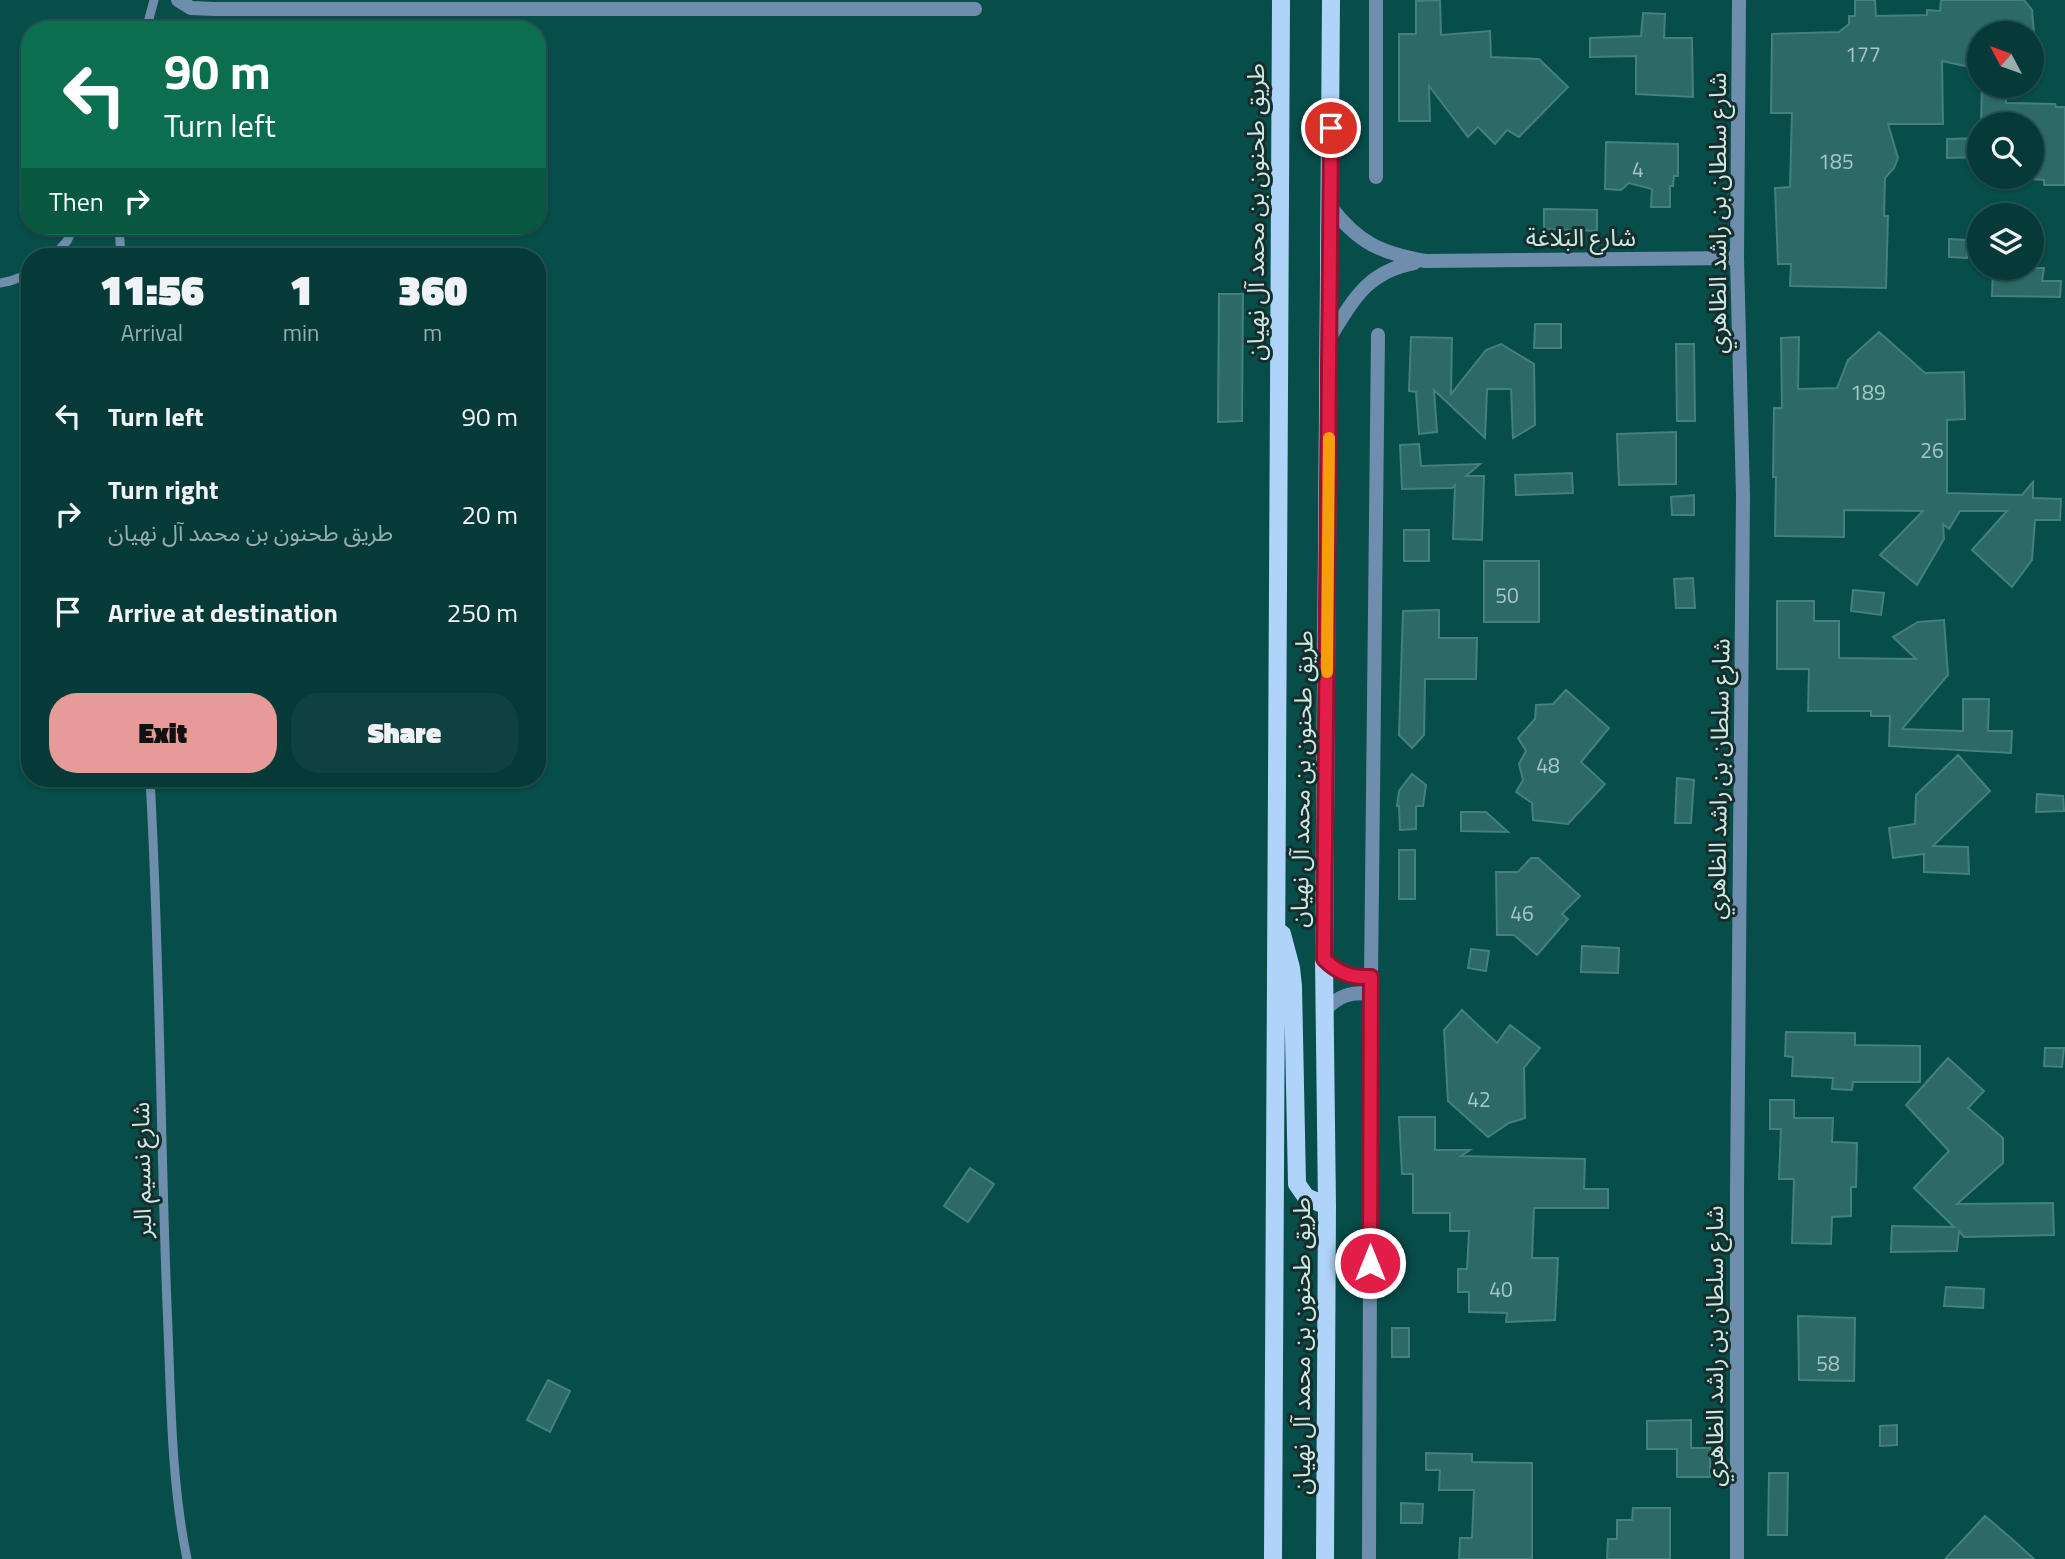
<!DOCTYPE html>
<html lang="en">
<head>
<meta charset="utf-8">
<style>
	body { margin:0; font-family:"Titillium Web","Noto Sans Arabic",sans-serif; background:#0e4140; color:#f1f3f6; height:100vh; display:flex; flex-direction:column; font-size:26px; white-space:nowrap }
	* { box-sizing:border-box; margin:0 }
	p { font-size:23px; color:#97adae }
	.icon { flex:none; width:38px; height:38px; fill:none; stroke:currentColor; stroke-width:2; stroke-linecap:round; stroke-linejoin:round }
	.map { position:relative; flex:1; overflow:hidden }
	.details { position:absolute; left:21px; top:248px; width:525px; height:539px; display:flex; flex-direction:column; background:#053a38; border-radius:28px; box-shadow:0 2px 5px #0004,0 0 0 2px #265453 }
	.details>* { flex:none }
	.banner { position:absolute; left:21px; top:21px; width:525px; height:214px; border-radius:28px; box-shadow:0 2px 5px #0004,0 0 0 2px #265453; background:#0b6e4f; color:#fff; overflow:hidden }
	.needle { width:46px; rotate:311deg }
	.tools { position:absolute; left:1967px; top:21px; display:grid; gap:14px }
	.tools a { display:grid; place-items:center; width:77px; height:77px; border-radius:50%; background:#053a38; box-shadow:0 2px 5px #0004,0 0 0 2px #265453; font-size:35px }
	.pin { position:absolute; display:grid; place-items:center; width:60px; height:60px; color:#fff; margin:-30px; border:4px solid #fff; border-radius:50%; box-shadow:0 2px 7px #0007 }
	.me { position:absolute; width:77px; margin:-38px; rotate:0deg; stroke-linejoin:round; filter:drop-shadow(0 0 5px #0008) }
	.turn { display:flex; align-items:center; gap:24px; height:147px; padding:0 28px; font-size:32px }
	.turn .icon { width:91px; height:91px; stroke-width:2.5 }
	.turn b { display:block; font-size:49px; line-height:60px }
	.then { display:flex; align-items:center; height:66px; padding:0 28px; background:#0003; gap:14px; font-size:26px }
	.eta { display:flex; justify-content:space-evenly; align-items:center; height:119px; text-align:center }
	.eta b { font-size:42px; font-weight:800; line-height:49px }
	.button { display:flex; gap:14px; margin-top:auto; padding:14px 28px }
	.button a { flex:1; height:80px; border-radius:28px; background:#e69b98; color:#111; font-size:28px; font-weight:800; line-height:80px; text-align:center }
	.button a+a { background:#0e4140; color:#f1f3f6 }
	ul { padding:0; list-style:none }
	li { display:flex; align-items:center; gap:21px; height:98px; padding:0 28px }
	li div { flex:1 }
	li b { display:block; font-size:26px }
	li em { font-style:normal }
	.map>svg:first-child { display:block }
	.building { fill:#2d6a67; stroke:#44807c; stroke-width:2 }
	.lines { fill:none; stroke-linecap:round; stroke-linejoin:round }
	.service { stroke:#6f8dac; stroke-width:9 }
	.minor { stroke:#6f8dac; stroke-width:14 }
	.primary { stroke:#b0d3f9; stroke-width:18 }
	.route-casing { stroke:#92132f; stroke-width:18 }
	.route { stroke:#e11d48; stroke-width:12 }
	.slow { stroke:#f59e0b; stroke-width:12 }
	.labels { text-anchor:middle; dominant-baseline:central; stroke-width:6; stroke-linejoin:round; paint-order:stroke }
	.number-label { font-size:21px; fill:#a4c8c6 }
	.street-label { font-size:24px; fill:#cbe8e6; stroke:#152e2c }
</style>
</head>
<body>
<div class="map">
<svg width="2065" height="1559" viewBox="0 0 2065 1559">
	<rect width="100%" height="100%" fill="#074d4a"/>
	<!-- building -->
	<path class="building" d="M1440,0L1441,35L1490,31L1491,57L1539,59L1568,87L1519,137L1507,130L1495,144L1478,127L1468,137L1429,86L1430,121H1399V34H1416V1Z
		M1855,0H1875L1876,16L1927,15V10L1940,11L1941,0H2024L2032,10L2034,33H1979V69L1942,61L1943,124H1888L1898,158L1894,168L1885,178L1884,216H1888L1886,288L1790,286L1791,264H1778L1775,188L1790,187L1792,113H1771L1772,34L1839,32L1849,24V16H1855Z
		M1643,13L1665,14L1664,38H1692L1693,97L1636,94V56L1590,57V38L1641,36Z
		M1982,86H2006V103L2055,104L2056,107H2065V185H2044V180L2032,179V124H1981Z
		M1979,138V157L1947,158V139Z
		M1606,142L1678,144V176H1674L1673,186H1670V207H1651L1652,189L1629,183L1621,190L1605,189Z
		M1544,209L1597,210V231L1544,229Z
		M1949,239L1968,240L1967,258L1949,257Z
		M1993,268H2044L2042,281H2061L2060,297L1992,296Z
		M1219,294H1243L1242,421L1218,422Z
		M1535,324H1561V348H1534Z
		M1879,332L1925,373L1964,372L1965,419L1947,420V493L2022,495L2033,482V498L2061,499L2060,520H2035L2032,560L2012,587L1972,550L2007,511H1960L1949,529L1943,524L1944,539L1917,585L1880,555L1923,511L1844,510V537L1775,536L1776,477H1773L1774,408H1782L1781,338L1799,337L1798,389L1837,388L1848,360Z
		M1411,337L1452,338L1451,394L1486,350L1501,344L1534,364L1535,425L1513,438L1511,389H1487L1485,438L1434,390L1437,432L1419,434L1416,392L1409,391Z
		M1676,344H1694L1695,421H1677Z
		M1676,432V484L1619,485L1617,434Z
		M1419,444L1421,466L1480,464L1466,476H1484L1482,540L1453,539L1455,485L1452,488L1402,489L1400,445Z
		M1572,473L1573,493L1516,495L1515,475Z
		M1694,495V515H1672L1671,497Z
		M1404,530H1429V561H1404Z
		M1484,561H1539V622H1484Z
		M1693,578L1695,608H1676L1674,579Z
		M1853,590L1884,593L1881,615L1851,611Z
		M1777,601H1814V621H1839V658L1916,659L1893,637L1918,622L1944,620L1948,675L1902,729L1963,731V699H1989L1988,731H2012L2011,753L1889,746L1890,716H1871V711H1808L1809,669H1777Z
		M1439,610V638H1477L1476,679H1425L1424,735L1412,748L1399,735L1403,611Z
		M1566,690L1609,728L1581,762L1605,784L1568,824L1533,820L1532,803L1516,792L1523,780L1519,764L1526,751L1518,738L1535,719L1536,705L1553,704Z
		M1958,755L1990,791L1933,846L1968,847L1969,874L1924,872V854L1893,858L1889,828L1915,824L1916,795Z
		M1412,774L1426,785L1423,806H1416V829L1400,830L1399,806H1397L1399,791Z
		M1677,778L1694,780L1691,823H1675Z
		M2037,794L2063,796L2064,811L2036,812Z
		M1461,812H1486L1508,832L1461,831Z
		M1399,850H1415V899H1399Z
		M1531,858H1538L1580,896L1562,914L1568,919L1537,955L1514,935H1497L1496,872H1518Z
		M1582,946L1619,948L1618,973L1581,972Z
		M1471,949L1489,951L1486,971L1468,968Z
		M1462,1010L1497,1043L1510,1025L1540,1048L1524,1068L1525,1118L1509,1123L1488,1137L1448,1101L1444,1030Z
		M1786,1032L1855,1033V1045L1920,1046V1082H1853L1852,1090L1832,1089L1833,1078L1792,1076L1793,1057L1785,1056Z
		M2045,1048H2064L2062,1067L2044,1066Z
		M1948,1058L1984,1091L1968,1108L2003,1138V1163L1957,1204L2053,1203L2054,1235L1964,1237L1959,1231L1957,1251L1891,1252L1892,1226L1954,1227L1914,1188L1949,1151L1906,1105Z
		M1770,1100H1794V1118H1833L1832,1142L1857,1143L1856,1187H1851V1216L1832,1217L1831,1244L1792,1243L1794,1179H1779L1781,1129H1770Z
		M1399,1117H1435V1150H1470L1461,1156L1585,1159L1584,1189H1608V1208H1534L1532,1258H1558L1555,1320L1506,1322L1507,1313L1469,1312V1292H1458V1269H1467L1469,1231H1450V1213H1413V1174H1402Z
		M970,1168L994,1184L968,1222L944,1206Z
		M1946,1287L1984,1289L1983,1308L1944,1306Z
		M1798,1316L1855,1318L1854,1381L1799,1380Z
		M1392,1328H1409V1357H1392Z
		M548,1380L570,1391L550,1432L527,1420Z
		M1691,1420V1448H1710V1477H1677V1449H1647V1421Z
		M1897,1425V1445L1880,1446V1426Z
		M1426,1453L1472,1454V1462L1532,1463V1559H1459L1460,1538H1472L1474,1490H1439L1440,1470H1426Z
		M1769,1473H1788L1787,1535H1768Z
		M1401,1503L1423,1504L1422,1523H1401Z
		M1633,1508H1670V1559H1607L1608,1539H1617V1520H1632Z
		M1985,1516L2012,1539L2034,1559H1945Z"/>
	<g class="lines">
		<!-- service -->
		<path class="service" d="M146,30L154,0
			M119,226L121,257
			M53,257L67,241L74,226
			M0,283L10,281L30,274
			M150,779C160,954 160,1129 167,1305C171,1389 170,1476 187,1559"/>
		<!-- minor -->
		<path class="minor" d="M178,0L191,8L214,9H975
			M1376,177V0
			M1330,206C1358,243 1381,253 1425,261L1737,258
			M1330,337C1354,299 1367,272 1414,263
			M1324,959C1338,973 1352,978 1371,977
			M1324,1011C1338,996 1351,991 1371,994
			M1369,1559L1371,977L1378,335
			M1737,1559V1192L1743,496L1737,258L1739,0"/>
		<!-- primary -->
		<path class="primary" d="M1282,934L1291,968L1293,986L1297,1184L1306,1197L1327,1206
			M1273,1559L1281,0
			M1325,1559L1327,1206L1324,959L1331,0"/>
	</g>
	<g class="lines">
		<!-- route casing -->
		<g class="route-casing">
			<path id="route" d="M1331,128L1324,959C1338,973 1351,978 1371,977L1370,1263"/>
		</g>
		<!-- route -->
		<use href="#route" class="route"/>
		<!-- slow -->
		<path class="slow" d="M1327,672L1329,438"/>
	</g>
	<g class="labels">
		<!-- number labels -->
		<g class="number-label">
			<text x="1863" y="54">177</text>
			<text x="1836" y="161">185</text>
			<text x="1638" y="169">4</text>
			<text x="1868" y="392">189</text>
			<text x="1932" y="450">26</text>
			<text x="1507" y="595">50</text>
			<text x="1548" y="765">48</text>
			<text x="1522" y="913">46</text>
			<text x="1479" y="1099">42</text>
			<text x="1501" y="1289">40</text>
			<text x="1828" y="1363">58</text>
		</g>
		<!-- street labels -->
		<g class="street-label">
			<text transform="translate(1255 212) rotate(-90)">طريق طحنون بن محمد آل نهيان</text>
			<text transform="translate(1717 213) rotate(-90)">شارع سلطان بن راشد الظاهري</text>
			<text x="1581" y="237">شارع البَلاغة</text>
			<text transform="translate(1301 779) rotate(-89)">طريق طحنون بن محمد آل نهيان</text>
			<text transform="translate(1718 779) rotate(-89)">شارع سلطان بن راشد الظاهري</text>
			<text transform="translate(141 1170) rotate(-91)">شارع نسيم البر</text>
			<text transform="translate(1301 1346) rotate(-90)">طريق طحنون بن محمد آل نهيان</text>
			<text transform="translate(1714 1346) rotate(-90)">شارع سلطان بن راشد الظاهري</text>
		</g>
	</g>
</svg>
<div class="tools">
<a><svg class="needle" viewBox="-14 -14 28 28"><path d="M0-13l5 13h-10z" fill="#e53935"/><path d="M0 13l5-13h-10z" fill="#97adae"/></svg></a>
<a><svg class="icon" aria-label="search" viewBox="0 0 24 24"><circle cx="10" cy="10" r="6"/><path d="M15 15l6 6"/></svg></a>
<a><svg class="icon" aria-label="layers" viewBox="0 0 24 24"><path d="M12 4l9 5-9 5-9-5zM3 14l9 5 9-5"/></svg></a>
</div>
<div class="pin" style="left:1331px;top:128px;background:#d93025"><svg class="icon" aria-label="arrive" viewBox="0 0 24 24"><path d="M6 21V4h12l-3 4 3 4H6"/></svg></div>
<svg class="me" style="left:1370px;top:1263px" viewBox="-20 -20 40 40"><circle r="17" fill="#e11d48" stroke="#fff" stroke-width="3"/><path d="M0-11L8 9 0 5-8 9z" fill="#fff"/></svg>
<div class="banner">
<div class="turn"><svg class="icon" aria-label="left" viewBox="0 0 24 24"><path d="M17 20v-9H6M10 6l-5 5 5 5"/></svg><div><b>90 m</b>Turn left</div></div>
<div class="then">Then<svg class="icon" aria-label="right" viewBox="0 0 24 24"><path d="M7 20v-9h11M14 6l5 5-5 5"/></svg></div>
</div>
<section class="details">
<div class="eta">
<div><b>11:56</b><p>Arrival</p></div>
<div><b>1</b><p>min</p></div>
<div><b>360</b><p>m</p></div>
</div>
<ul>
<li><svg class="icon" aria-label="left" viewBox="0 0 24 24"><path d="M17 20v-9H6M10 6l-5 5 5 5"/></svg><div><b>Turn left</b></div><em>90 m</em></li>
<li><svg class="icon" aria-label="right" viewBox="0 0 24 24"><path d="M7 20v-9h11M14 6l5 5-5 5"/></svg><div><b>Turn right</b><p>طريق طحنون بن محمد آل نهيان</p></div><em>20 m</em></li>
<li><svg class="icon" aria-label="arrive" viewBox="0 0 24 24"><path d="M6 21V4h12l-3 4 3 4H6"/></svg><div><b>Arrive at destination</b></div><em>250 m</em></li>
</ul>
<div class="button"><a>Exit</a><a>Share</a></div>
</section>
</div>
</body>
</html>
